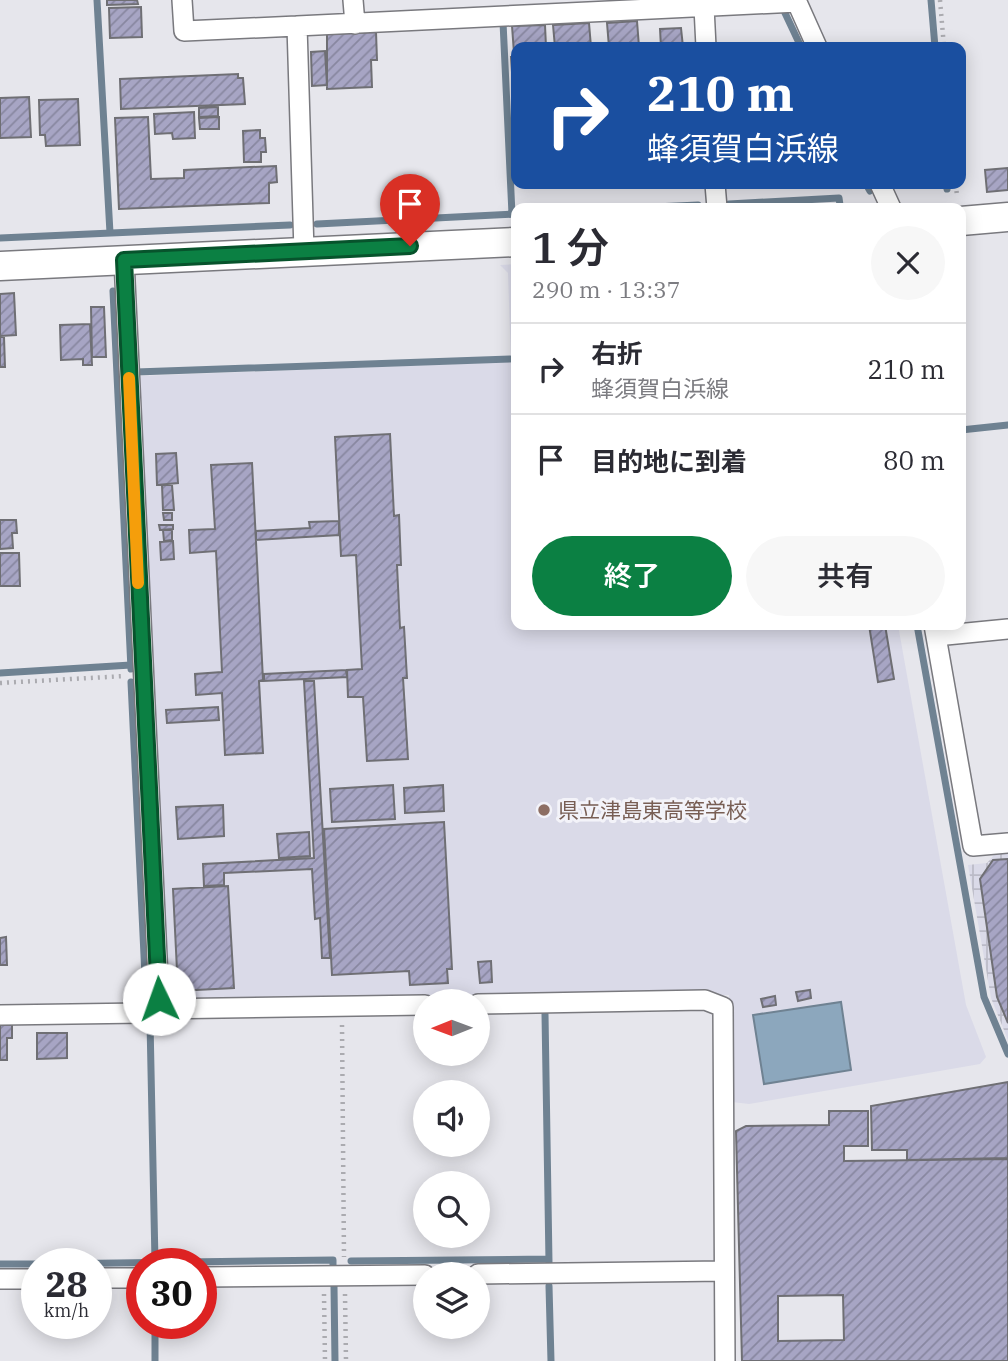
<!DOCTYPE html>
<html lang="ja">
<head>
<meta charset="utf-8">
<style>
	body { margin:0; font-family:"IBM Plex Serif","Noto Sans JP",serif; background:#f7f7f7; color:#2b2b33; height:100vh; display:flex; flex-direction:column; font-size:26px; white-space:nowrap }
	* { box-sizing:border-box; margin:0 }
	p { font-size:23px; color:#7c7c81 }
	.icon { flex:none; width:38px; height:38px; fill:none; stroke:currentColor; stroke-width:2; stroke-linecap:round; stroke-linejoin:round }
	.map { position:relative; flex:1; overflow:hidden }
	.details { position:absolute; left:511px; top:203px; width:455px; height:427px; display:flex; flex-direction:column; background:#fff; border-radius:14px; box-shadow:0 4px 18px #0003 }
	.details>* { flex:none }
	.top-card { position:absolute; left:511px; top:42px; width:455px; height:147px; border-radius:14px; box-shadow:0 4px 18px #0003; background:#1a4fa0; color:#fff; overflow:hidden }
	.needle { width:46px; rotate:269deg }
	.buttons { position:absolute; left:413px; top:989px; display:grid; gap:14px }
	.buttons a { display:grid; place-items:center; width:77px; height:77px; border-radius:50%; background:#fff; box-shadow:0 4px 18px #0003; font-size:35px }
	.speed { position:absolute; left:21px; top:1248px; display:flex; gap:14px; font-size:35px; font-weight:700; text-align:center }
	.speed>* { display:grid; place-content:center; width:91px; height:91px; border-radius:50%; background:#fff; box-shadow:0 4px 18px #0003; line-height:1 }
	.speed small { font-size:18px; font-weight:400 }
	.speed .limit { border:10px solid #d22; background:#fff; color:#111 }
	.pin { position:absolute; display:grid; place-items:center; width:60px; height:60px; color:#fff; margin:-72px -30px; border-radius:50% 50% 50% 0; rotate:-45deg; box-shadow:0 0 7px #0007 }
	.pin .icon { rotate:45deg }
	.me { position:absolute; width:77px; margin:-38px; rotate:357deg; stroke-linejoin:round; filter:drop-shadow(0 0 5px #0008) }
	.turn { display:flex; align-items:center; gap:24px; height:147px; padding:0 21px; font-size:32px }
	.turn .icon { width:91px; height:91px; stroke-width:2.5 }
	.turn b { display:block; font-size:49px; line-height:60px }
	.round { display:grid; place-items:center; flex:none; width:74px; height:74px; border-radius:37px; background:#f7f7f7 }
	.overview { display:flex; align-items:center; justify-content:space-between; height:119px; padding:0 21px }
	h1 { font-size:42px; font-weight:600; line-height:52px }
	.cta { display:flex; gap:14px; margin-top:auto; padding:14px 21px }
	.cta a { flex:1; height:80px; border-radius:42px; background:#0b8043; color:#fff; font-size:28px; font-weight:600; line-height:80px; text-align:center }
	.cta a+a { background:#f7f7f7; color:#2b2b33 }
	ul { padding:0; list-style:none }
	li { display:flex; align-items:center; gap:21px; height:91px; padding:0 21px; border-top:2px solid #e1e1e2 }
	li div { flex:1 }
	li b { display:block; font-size:26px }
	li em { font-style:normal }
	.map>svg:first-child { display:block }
	.industrial { fill:url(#industrial-grid) }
	.built { fill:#dadae8 }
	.water { fill:#8ca7bd; stroke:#6f8292; stroke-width:2 }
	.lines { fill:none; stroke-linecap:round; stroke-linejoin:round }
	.stream { stroke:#6f8292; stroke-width:7 }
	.building { fill:url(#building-hatch); stroke:#6f6f74; stroke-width:2; fill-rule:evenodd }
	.street-casing { stroke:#79797e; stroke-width:22 }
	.secondary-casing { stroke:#79797e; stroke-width:31 }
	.path { stroke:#ababb0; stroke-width:4.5; stroke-dasharray:2 5; stroke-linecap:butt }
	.street { stroke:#fff; stroke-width:19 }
	.secondary { stroke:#fff; stroke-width:28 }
	.route-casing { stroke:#07532c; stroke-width:18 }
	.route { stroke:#0b8043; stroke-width:12 }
	.slow { stroke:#f59e0b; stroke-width:12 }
	.education-dot { fill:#8d6e63; stroke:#f3f3f9; stroke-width:2.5 }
	.labels { text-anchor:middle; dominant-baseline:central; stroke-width:6; stroke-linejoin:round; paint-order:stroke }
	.education-label { font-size:21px; fill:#785e54; stroke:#f3f3f9; text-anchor:start }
</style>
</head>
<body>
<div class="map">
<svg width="1008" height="1361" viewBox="0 0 1008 1361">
	<defs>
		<pattern id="industrial-grid" width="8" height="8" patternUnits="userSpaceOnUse" patternTransform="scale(1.75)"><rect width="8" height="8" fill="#dadae8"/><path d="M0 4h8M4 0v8" fill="none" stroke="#bbbbc7"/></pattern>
		<pattern id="building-hatch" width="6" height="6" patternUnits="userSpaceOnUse" patternTransform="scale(1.75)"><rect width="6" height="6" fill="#a7a5c4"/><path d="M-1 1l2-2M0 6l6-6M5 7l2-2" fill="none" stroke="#8887a0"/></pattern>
	</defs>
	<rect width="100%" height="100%" fill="#e6e6ec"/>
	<!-- industrial -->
	<path class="industrial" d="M1008,853V1040L991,998L968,865L987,863L994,855Z"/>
	<!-- built -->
	<path class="built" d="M516,264V625H898L966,1005L986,1057L980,1064L749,1104L732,1102L729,995L175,1002L165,998L139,376L511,362L508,273L500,265Z"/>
	<!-- water -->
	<path class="water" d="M841,1002L851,1070L764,1084L753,1015Z"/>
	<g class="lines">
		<!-- stream -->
		<path class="stream" d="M97,0L110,233
			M931,0L935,47
			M785,13L801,47
			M503,22L512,214
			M866,184L870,191
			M946,184L947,189
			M729,204L839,198L840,205
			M633,208L698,205
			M317,224L516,214
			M0,238L290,225
			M113,291L131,669
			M136,372L510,359
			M961,430L1008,425
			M917,625L984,997L1008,1054
			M0,673L131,665
			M131,682L146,997
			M545,1014L549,1262
			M150,1022L155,1262
			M351,1261L549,1259
			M0,1264H37
			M46,1264L333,1260V1266
			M334,1286L335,1361
			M549,1286L551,1361
			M155,1323V1361"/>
	</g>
	<!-- building -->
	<path class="building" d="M107,0H137L138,4L107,5Z
		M141,7L142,37L110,38L109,8Z
		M637,21L639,47H609L607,23Z
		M589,23L591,47H555L553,25Z
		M545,25L546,47H516V53H514L512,26Z
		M681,28L683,47H661L660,29Z
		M376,32L377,60H371L372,87L327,89V34Z
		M325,51L327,85L312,86L311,52Z
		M511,57H516V87H513Z
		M238,74V78H243L245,104L121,109L120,79Z
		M29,97L31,137L0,138V98Z
		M78,99L80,145L46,146L45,135H40L39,100Z
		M218,107V116L199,117V108Z
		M194,112L195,138L173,139L172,133L155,134L154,114Z
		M148,117L151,179L184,178V170L276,166L277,182L269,183V203L119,209L115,118Z
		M219,117V129H200L199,118Z
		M260,130V138H265L266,152H261V162H244L243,131Z
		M1008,168V190L987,192L985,170Z
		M14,293L16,335L0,336V294Z
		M91,307H104L106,357H92Z
		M90,324L92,365H83V359L61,360L60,325Z
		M0,337H4L5,367H0Z
		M390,434L394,516L399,515L401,565H397L400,628L404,627L407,678H403L408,759L367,761L363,697H348L347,670L362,669L356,555L341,556L335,437Z
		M176,453L178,483L157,485L156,454Z
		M252,463L263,680L259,681L263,753L225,755L222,693L196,695L195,674L222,672L216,551L190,553L189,530L215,529L211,465Z
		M162,485H172L174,510H163Z
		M163,513H172V520H164Z
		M0,520H16L17,533H12L13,548L0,549Z
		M339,521V535L256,540V531L310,528L309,522Z
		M159,525H173V529L160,530Z
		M163,530H172V540L164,541Z
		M173,541L174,559L161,560L160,542Z
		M0,553H19L20,586H0Z
		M869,625H885L894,679L878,682Z
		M346,670L347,677L264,681V674Z
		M304,681H314L330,958H322L320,918L315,919L312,869L224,873V885L204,886L203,864L314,858Z
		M218,707L219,720L167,723L166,710Z
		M393,785L395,819L332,822L330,789Z
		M443,785L444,811L405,813L404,788Z
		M223,805L224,836L178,839L176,807Z
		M444,822L452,969H447L448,983L410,985L409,971L332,975L324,829Z
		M309,832L310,856L279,858L277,834Z
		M1008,859V1023L997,997L980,879L993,860Z
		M228,886L234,988L178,991L173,889Z
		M6,937L7,965H0V938Z
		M491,961L492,982L480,983L478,962Z
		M810,990L811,998L798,1001L796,992Z
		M775,996L776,1005L763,1007L761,999Z
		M0,1025H12V1038H7V1060H0Z
		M37,1033H67V1058L37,1059Z
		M1008,1082V1158L907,1160V1150H872L871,1106Z
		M829,1111H868V1146H844V1161L1008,1159V1361H742L736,1131L746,1126L829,1125ZM843,1295L844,1340L778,1341V1296Z"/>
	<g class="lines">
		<!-- street casing -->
		<g class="street-casing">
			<path id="street" d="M182,0L184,31L297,26L304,251
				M353,0L355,24
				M796,0L817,47
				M704,7L706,47
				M297,26L797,2
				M715,184L717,208
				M880,184L891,208
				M124,260L159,999L155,1009
				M934,625L973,846L1008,843
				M936,636L1008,629
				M478,1004L705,1000L723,1007L725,1361
				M0,1015L143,1013L155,1009L425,1005
				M478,1274L724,1271
				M201,1277L425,1275
				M96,1278H142
				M0,1279H37"/>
		</g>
		<!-- secondary casing -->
		<g class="secondary-casing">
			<path id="secondary" d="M961,221L1008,217
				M0,266L516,242"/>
		</g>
		<!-- path -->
		<path class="path" d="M940,0L944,47
			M956,184L957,197
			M0,683L125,676
			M342,1025L344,1257
			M324,1294L325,1361
			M345,1294L346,1361"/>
		<!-- street -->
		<use href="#street" class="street"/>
		<!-- secondary -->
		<use href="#secondary" class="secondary"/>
	</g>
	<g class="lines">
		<!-- route casing -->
		<g class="route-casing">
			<path id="route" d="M159,999L124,260L410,246"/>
		</g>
		<!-- route -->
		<use href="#route" class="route"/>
		<!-- slow -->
		<path class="slow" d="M129,378L138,583"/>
	</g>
	<!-- markers -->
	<circle class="education-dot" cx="544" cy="810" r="7"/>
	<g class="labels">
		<!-- education labels -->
		<g class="education-label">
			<text x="558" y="810">県立津島東高等学校</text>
		</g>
	</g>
</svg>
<div class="buttons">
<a><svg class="needle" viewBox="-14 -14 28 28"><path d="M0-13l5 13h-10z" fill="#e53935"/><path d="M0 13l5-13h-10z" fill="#7c7c81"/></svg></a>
<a><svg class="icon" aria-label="sound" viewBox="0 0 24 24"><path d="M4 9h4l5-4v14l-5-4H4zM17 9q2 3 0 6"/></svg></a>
<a><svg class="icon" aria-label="search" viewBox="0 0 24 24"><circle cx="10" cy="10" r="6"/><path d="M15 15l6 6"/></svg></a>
<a><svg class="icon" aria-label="layers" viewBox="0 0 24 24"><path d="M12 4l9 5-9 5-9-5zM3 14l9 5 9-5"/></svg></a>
</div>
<div class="speed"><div>28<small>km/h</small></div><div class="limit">30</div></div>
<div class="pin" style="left:410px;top:246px;background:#d93025"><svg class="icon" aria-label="arrive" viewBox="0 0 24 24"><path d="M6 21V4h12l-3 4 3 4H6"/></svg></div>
<svg class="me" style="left:159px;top:999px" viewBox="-20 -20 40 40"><circle r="19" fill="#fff"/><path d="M0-13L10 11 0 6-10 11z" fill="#0b8043"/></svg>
<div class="top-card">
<div class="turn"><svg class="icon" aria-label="right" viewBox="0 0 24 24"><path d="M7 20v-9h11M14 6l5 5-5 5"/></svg><div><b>210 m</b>蜂須賀白浜線</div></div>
</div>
<section class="details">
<div class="overview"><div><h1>1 分</h1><p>290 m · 13:37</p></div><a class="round"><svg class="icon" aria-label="close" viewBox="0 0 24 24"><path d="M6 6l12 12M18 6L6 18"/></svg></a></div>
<ul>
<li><svg class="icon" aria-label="right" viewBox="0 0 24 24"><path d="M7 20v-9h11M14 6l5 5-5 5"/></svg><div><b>右折</b><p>蜂須賀白浜線</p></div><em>210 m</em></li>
<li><svg class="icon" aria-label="arrive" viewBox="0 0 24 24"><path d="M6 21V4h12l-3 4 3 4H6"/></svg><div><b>目的地に到着</b></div><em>80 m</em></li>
</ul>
<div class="cta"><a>終了</a><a>共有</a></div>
</section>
</div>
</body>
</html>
